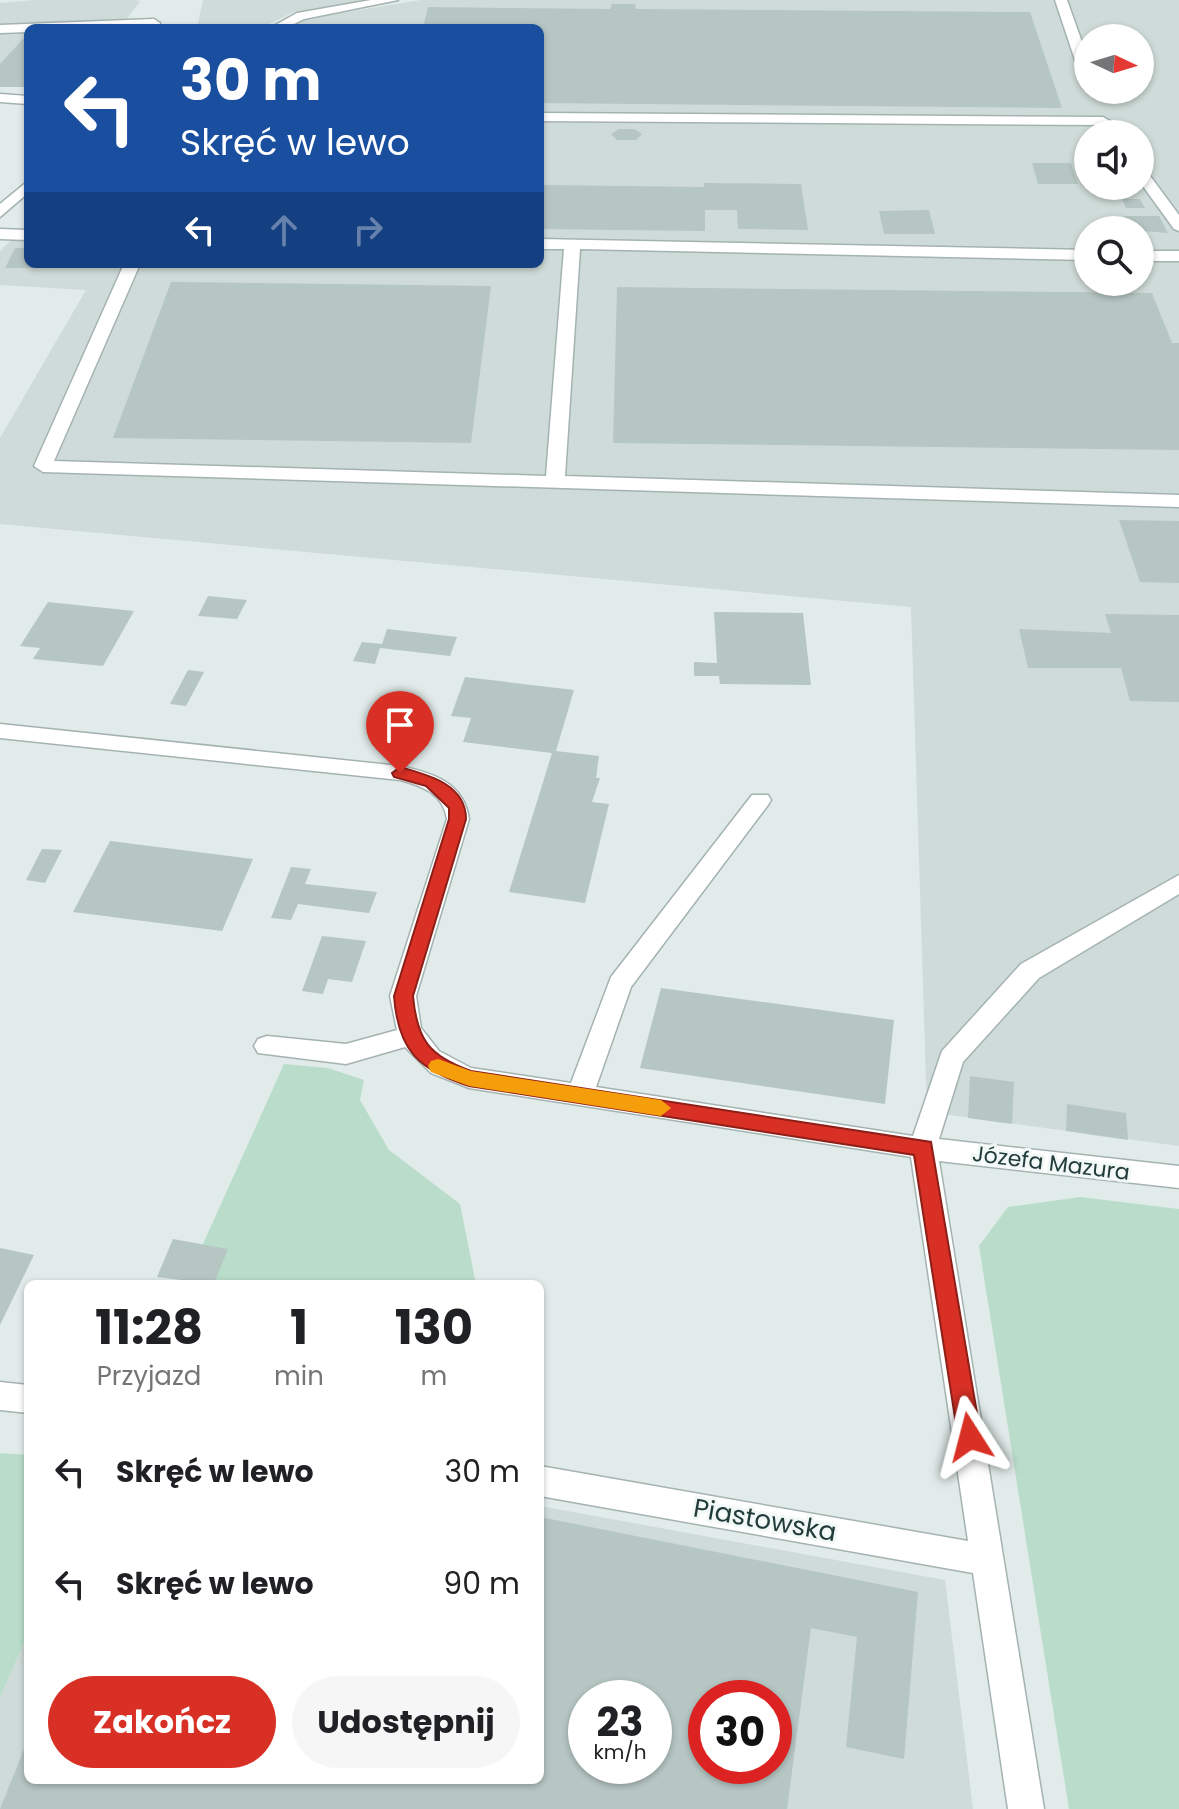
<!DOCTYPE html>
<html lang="pl">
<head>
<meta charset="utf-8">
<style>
	body { margin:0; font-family:Poppins,sans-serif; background:#f6f6f6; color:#202124; height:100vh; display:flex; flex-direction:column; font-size:30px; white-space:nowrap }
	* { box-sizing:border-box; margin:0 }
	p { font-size:26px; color:#757577 }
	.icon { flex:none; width:44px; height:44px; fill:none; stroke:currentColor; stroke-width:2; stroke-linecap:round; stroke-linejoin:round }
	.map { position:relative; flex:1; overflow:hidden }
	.drawer { position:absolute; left:24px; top:1280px; width:520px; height:504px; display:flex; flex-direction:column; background:#fff; border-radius:12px; box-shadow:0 2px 6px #0004 }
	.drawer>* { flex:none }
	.hud { position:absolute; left:24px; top:24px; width:520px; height:244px; border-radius:12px; box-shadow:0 2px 6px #0004; background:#1a4fa0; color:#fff; overflow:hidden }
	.needle { width:52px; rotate:94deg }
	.tools { position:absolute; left:1074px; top:24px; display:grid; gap:16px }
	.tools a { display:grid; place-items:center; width:80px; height:80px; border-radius:50%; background:#fff; box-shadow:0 2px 6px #0004; font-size:40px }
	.speed { position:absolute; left:568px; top:1680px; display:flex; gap:16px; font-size:40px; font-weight:700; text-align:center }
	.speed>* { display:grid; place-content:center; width:104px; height:104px; border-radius:50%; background:#fff; box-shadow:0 2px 6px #0004; line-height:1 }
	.speed small { font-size:20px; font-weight:400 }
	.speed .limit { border:12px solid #d22; background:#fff; color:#111 }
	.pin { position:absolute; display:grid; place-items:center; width:68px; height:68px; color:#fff; margin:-82px -34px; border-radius:50% 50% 50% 0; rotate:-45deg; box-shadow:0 0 8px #0007 }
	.pin .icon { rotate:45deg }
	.me { position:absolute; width:88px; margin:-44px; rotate:351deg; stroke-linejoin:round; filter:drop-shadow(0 0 6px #0008) }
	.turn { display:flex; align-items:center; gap:28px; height:168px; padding:0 24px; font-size:36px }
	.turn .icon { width:104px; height:104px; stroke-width:2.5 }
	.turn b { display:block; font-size:56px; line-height:68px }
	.lanes { display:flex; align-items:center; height:76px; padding:0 24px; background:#0003; justify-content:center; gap:40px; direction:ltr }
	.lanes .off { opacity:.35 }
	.eta { display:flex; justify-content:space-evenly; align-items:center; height:136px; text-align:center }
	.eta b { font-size:48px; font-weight:700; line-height:56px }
	.button { display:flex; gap:16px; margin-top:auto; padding:16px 24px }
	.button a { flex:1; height:92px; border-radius:48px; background:#d93025; color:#fff; font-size:32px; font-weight:700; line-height:92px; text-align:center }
	.button a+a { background:#f6f6f6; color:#202124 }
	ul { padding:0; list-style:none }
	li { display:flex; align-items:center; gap:24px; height:112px; padding:0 24px }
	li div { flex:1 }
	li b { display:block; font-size:30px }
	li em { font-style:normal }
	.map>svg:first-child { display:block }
	.built { fill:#cfdbd8; fill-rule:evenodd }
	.green { fill:#baddcb }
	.building { fill:#b6c6c3; fill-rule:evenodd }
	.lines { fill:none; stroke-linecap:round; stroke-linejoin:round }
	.minor-casing { stroke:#a4b3b1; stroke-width:3 }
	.minor { fill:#fff; fill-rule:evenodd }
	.route { fill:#d93025; stroke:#8d1f18; stroke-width:2 }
	.slow { fill:#f59e0b }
	.labels { text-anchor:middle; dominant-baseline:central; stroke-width:6; stroke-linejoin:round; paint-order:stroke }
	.street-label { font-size:22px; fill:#213c3b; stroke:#f1f8f6 }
	.near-street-label { font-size:26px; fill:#213c3b; stroke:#f1f8f6 }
</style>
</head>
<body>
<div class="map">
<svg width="1179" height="1809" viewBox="0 0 1179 1809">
	<rect width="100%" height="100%" fill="#e1ebe9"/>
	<!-- built -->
	<path class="built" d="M35,0H134L140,1L120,28H28V79L0,77V3Z
		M203,0H368L294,12L260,28H197Z
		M421,0H1179V1146L927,1112L911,607L0,524V438L86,290L0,285V251L28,224V264H540V28H281L298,20ZM1088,38H1140V90H1088ZM1088,134H1140V186H1088ZM1088,230H1140V282H1088Z
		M540,1506L945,1580L973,1809H0V1698L28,1633V1780H540ZM586,1698H654V1766H586ZM706,1698H774V1766H706Z"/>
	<!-- green -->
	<path class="green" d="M284,1064L328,1068L364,1080L360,1100L389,1150L460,1204L476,1284H185Z
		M1080,1197L1179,1209V1809H1069L979,1246L1008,1207Z
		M0,1453L28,1455V1633L0,1698Z"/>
	<!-- building -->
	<path class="building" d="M612,4H635L636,9L1030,12L1062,108L540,103V28H423L428,7L610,9Z
		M24,38H28V87H0V64Z
		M619,129H634L642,134L636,140H617L611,134Z
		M1032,163H1071L1078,184H1038Z
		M704,183L801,184L808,230L738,229L737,210H705V231L540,229V185L704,187Z
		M1122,199H1140L1145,208H1126Z
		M929,210L935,234H884L879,211Z
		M1124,216H1159L1168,233L1130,230Z
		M15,248H28V264H43L41,268H5Z
		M171,282L491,286L471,443L113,438Z
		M617,287L1152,293L1172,343H1179V450L613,443Z
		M1119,520L1179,521V583L1140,582Z
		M208,596L247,600L237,619L198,616Z
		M48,602L134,611L103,666L33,659L40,648L20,646Z
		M714,612L803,613L811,685L720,684L719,676H694V662L717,663Z
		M1105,614L1179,615V702L1130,701L1121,668H1028L1019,629L1111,633Z
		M387,629L457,637L450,656L380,648L375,664L353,661L362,642L382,644Z
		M188,670L204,672L186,706L170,704Z
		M465,677L574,690L556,751L599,756L596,778H600L592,802L609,804L585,903L509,892L552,753L463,742L471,718L451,716Z
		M110,841L253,859L222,931L73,912Z
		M42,849L62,850L45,883L26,880Z
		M291,867L311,869L305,884L377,892L369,913L298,904L291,920L271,918Z
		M322,936L366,941L352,982L328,979L323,994L302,991Z
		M661,988L894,1020L885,1104L640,1068Z
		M970,1076L1014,1082L1012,1124L968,1118Z
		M1067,1104L1126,1113L1128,1140L1066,1131Z
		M173,1239L228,1249L214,1284L157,1277Z
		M0,1248L34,1255L0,1325Z
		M540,1517L918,1592L904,1759L846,1747L857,1637L811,1628L787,1809H0L28,1739V1780H540ZM586,1698H654V1766H586ZM706,1698H774V1766H706Z"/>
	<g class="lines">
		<!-- minor casing -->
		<g class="minor-casing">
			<path id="minor" d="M371,0H398L304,19L286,28H270L297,13Z
				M1055,0H1067L1088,59V82L1081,78Z
				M154,19L160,23L159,26L28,28V32L0,33V25Z
				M0,94L28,96V104L0,102Z
				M540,113L1103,117L1110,121L1103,125L540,121Z
				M1140,168L1145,169L1179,215V231L1174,229L1140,182Z
				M28,181V193L0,217V204Z
				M0,229L28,230V240L0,239Z
				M540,239L1088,250V260L580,249L565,476L1179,495V507L43,472L34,466L124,264H140L54,461L546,476L564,249H540Z
				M1140,251H1179V261H1140Z
				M0,724L400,766C432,773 464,782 469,819L416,996L421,1028L439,1051L471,1068L571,1083L611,977L752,795H768L771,800L768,805L631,987L596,1087L913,1136L942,1051L1021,964L1179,875V894L1039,978L963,1062L939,1139L1179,1166V1188L939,1161L1044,1809H1008L973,1573L540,1496V1466L968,1541L911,1157L469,1088L431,1073L405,1047L346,1064L258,1053L254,1046L258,1039L267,1036L346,1044L397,1030L390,996L447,819C443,794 423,786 400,780L0,738Z
				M0,1382L28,1385V1413L0,1410Z"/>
		</g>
		<!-- minor -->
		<use href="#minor" class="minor"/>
	</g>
	<!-- route -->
	<path class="route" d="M400,767C428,775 466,784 466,819L413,996C417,1040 429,1056 471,1071L931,1142L981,1437L978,1444L970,1448L961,1444L958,1437L914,1155L469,1086C419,1070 398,1051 394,996L449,819V808L426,786L394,777L392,773Z"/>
	<!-- slow -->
	<path class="slow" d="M438,1059L471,1071L661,1100L671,1108L661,1116L469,1086L431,1072L428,1066L431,1061Z"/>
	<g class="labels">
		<!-- street labels -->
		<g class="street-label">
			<text transform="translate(1051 1163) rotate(7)">Józefa Mazura</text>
		</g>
		<!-- near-street labels -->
		<g class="near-street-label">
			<text transform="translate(765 1520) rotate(10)">Piastowska</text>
		</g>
	</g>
</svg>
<div class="tools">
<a><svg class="needle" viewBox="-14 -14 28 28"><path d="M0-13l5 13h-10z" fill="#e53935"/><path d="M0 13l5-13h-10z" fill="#757577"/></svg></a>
<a><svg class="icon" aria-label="sound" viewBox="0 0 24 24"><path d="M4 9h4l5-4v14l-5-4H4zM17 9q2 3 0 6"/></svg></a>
<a><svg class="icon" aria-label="search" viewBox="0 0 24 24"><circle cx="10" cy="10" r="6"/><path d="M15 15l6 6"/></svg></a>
</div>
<div class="speed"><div>23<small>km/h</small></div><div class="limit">30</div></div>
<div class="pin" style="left:400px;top:773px;background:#d93025"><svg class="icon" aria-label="arrive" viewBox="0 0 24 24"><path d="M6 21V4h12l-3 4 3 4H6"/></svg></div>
<svg class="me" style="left:970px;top:1437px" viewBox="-20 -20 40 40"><path d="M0-17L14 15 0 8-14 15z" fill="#d93025" stroke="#fff" stroke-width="4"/></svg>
<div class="hud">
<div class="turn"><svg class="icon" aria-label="left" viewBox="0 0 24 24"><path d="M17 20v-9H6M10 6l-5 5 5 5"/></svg><div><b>30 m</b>Skręć w lewo</div></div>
<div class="lanes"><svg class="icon" aria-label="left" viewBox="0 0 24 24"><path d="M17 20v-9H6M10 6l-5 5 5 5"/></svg><svg class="icon off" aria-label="ahead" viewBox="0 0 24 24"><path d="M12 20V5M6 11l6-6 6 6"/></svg><svg class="icon off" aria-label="right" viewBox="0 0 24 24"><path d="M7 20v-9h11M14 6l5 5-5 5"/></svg></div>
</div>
<section class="drawer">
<div class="eta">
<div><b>11:28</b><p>Przyjazd</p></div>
<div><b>1</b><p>min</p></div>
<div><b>130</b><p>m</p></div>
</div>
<ul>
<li><svg class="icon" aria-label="left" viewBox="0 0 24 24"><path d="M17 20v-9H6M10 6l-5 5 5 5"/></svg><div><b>Skręć w lewo</b></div><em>30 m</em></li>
<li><svg class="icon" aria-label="left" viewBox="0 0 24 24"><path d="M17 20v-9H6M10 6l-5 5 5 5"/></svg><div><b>Skręć w lewo</b></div><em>90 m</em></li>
</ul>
<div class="button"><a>Zakończ</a><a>Udostępnij</a></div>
</section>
</div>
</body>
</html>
